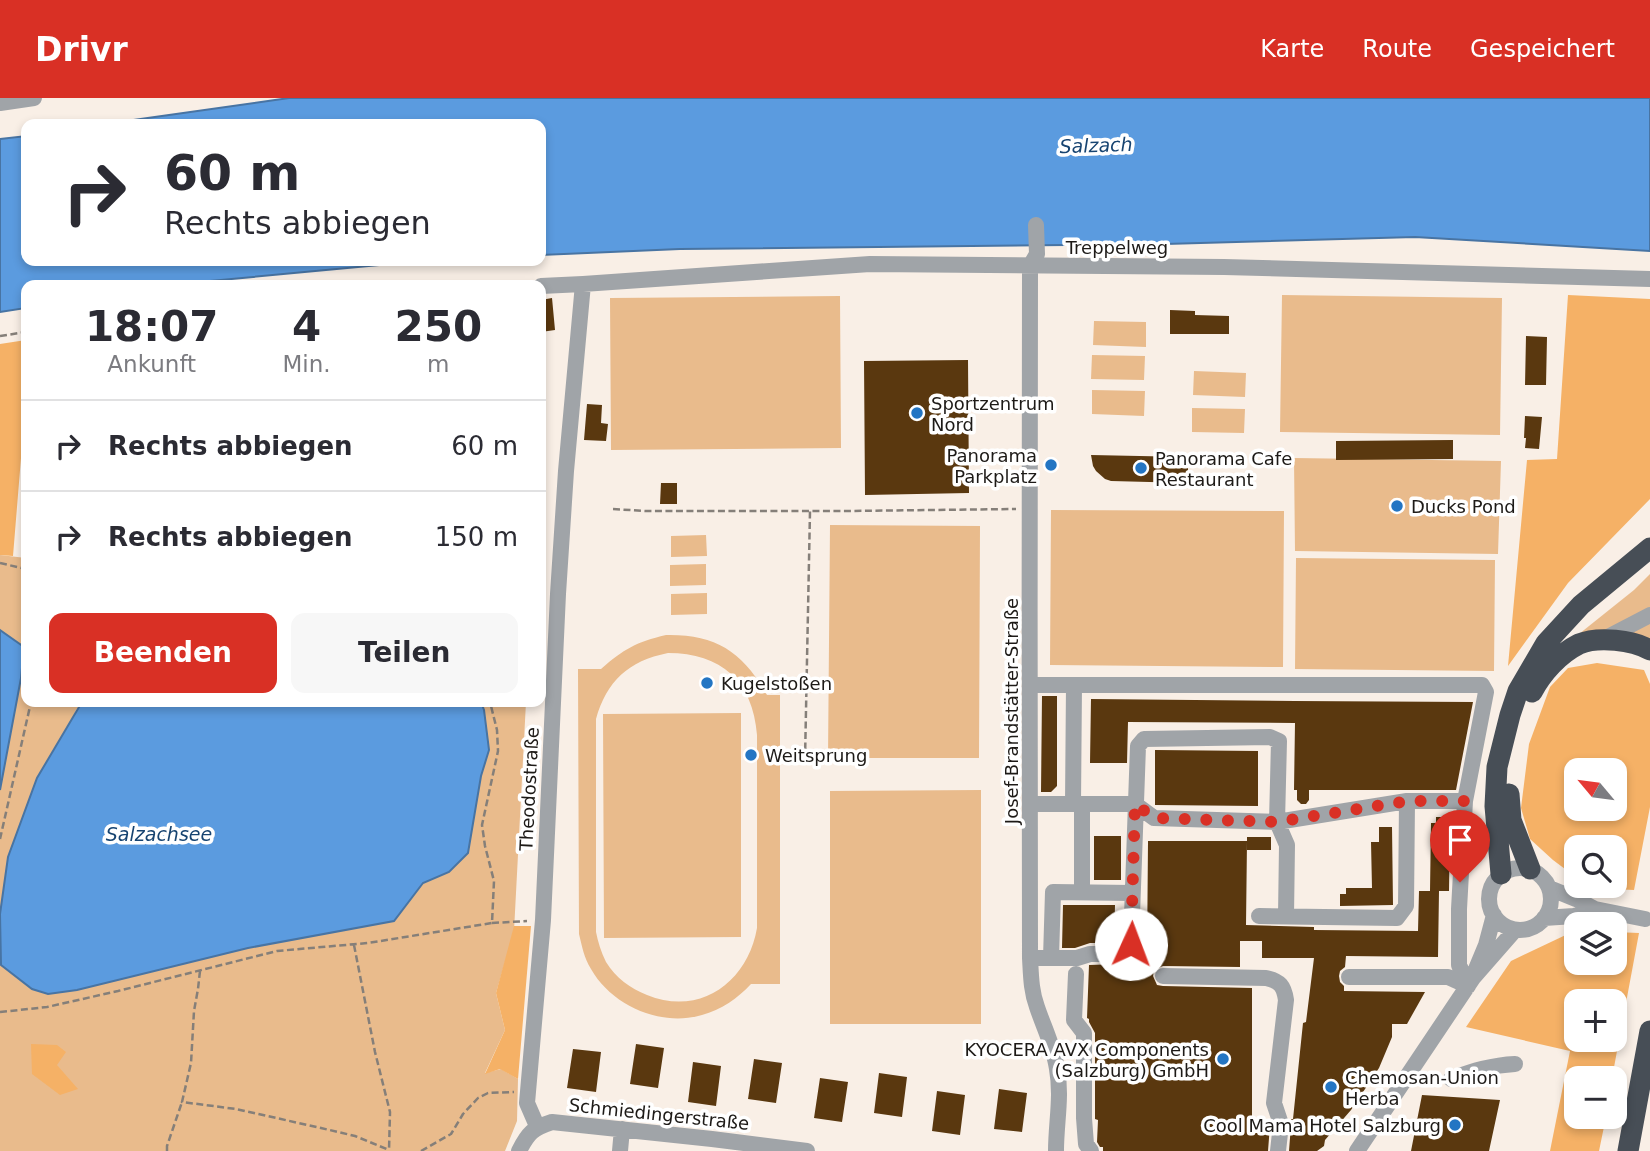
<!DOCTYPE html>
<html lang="de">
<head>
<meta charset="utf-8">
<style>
	body { margin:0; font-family:"DejaVu Sans",sans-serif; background:#f7f7f7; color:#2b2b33; height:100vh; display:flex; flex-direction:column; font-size:26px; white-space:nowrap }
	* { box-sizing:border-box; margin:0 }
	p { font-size:23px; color:#7c7c81 }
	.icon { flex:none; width:38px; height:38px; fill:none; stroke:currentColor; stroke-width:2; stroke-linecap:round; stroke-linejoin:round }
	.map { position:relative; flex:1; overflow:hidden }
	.drawer { position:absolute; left:21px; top:182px; width:525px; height:427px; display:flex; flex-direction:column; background:#fff; border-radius:14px; box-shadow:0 4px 10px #0003 }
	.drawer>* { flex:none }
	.banner { position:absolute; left:21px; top:21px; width:525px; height:147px; border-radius:14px; box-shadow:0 4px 10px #0003; background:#fff; color:#2b2b33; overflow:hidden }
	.needle { width:46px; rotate:299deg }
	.controls { position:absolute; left:1564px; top:660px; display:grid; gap:14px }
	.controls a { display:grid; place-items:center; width:63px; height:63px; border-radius:14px; background:#fff; box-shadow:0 4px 10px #0003; font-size:35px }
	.pin { position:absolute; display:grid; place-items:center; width:60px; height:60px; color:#fff; margin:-72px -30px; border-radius:50% 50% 50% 0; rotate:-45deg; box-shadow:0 0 7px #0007 }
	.pin .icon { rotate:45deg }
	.me { position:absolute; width:77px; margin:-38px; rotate:2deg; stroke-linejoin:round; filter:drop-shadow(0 0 5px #0008) }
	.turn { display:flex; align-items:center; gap:24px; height:147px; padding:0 28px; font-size:32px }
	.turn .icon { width:91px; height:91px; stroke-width:2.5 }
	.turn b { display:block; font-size:49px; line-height:60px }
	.eta { display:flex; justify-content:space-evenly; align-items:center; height:119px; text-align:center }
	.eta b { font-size:42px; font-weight:600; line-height:49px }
	.cta { display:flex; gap:14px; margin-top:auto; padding:14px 28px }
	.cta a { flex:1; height:80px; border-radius:14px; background:#d93025; color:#fff; font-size:28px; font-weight:600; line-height:80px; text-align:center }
	.cta a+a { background:#f7f7f7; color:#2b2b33 }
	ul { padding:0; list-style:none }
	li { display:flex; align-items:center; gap:21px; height:91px; padding:0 28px; border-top:2px solid #e1e1e2 }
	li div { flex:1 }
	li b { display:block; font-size:26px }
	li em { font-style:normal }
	header { display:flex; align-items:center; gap:42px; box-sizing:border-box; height:98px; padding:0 35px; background:#d93025; color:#fff }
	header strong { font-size:33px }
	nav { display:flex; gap:38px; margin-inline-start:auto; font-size:24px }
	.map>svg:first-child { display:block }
	.green { fill:#e9bb8c; fill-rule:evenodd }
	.forest { fill:#f5b166; fill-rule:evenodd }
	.water { fill:#5b9bdf; stroke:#4874a3; stroke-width:2 }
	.building { fill:#5a380f }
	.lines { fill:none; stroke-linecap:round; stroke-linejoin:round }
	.path { stroke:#857f79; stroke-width:2.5; stroke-dasharray:7 3.5; stroke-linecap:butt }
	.minor { stroke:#a0a4a8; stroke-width:16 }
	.highway { stroke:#474e56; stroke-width:21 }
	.route { stroke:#d93025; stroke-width:12; stroke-dasharray:0 21.6 }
	.poi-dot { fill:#2375c3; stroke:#fff; stroke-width:2.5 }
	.labels { text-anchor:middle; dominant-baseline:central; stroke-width:7; stroke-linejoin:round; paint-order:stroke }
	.street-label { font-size:18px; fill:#1d1a17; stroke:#fff }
	.poi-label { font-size:18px; fill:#1d1a17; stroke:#fff; text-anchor:start }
	.water-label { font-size:19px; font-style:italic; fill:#174471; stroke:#fff }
</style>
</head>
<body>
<header>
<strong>Drivr</strong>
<nav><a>Karte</a><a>Route</a><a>Gespeichert</a></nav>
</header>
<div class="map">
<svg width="1650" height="1053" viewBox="0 0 1650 1053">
	<rect width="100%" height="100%" fill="#f9efe6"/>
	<!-- green -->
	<path class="green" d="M1282,197L1502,200L1500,337L1280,334Z
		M840,198L841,350L611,352L610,200Z
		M1094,223L1146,224V249L1093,247Z
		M1092,257L1145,258L1144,282L1091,281Z
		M1194,273L1246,275L1245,299L1193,297Z
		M1092,292L1145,293L1144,318L1092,316Z
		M1192,310L1245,311L1244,335L1192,334Z
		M1294,360L1501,363L1498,456L1295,453Z
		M1051,412L1284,413L1283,569L1050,567Z
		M830,427L980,428L979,660H828Z
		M706,437L707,458L671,459V438Z
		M0,457L26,460V604H82L76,612L8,759L0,816V692L21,580L24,549L0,532Z
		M1296,460L1495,462L1494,573L1295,571Z
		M706,466V487L670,488V467Z
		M1650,476V542C1626,529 1600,535 1574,540L1634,492Z
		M707,495V516L671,517V496Z
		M666,537C716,536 743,554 767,597H780V886H751C738,900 721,912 702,917C661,929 612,908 591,871C584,860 582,848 579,836L578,571H601C624,551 636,544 666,537ZM668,555C721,555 753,583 757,637V830C748,883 701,919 647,897C630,890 616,880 606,864C601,854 598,844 596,834V621C607,583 628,563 668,555Z
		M481,604H526L514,833L496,895L505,932L485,975L501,971L518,981L517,1023L505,1053H0V841L1,867L48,896L77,892L248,850L394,823L423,785L449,774L489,652L484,613Z
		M741,615V839L604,840L603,616Z
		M981,692V926H830V693Z"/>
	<!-- forest -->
	<path class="forest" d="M1568,197L1650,201V401L1568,485L1508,568L1527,362L1557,361Z
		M26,242V299L13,458L0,457V246Z
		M1597,565L1644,572L1650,586V709L1634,792L1590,790L1588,788H1615V749H1577V780L1553,762L1530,741L1521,710L1529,646L1550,589L1568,570ZM1615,672V710H1577V672Z
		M514,828H531L518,981L500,971L485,976L505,932L496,895Z
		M1572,834H1577V864H1615V834L1639,835L1612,980H1577V1018L1606,1019L1599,1053H1550L1570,953L1466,929L1511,863ZM1615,903V942H1577V903Z
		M31,946L57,947L66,954L57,967L78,991L60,997L32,976Z"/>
	<!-- water -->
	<path class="water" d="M289,0H1650V153L1415,139L1165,146L680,151L541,157V26H105Z
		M26,38V163H422L210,183L181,187H26V210L0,214V41Z
		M0,532L24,549L21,580L0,692Z
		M82,604H481L484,612L489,652L481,678L468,755L449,774L423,785L394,823L248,850L77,892L48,896L32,891L1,867L0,816L8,759L37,680Z"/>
	<!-- building -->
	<path class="building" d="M552,200L555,232L541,234V202Z
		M1170,212L1195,213V217L1229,218V236H1170Z
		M1526,238L1547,239L1546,287H1525Z
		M968,262L969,395L865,397L864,263Z
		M587,306L602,307L601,325L608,326L606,343L584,342Z
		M1525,318L1542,319L1539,351L1525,350L1526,340H1524Z
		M1453,342V361L1336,362V343Z
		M1091,357L1188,359V385L1111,383L1105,381L1096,373L1093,368Z
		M661,385H677V406H660Z
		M1042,598H1057V688L1051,694H1041Z
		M1091,601L1295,603L1473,604L1456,692H1309V702L1306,706H1301L1297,702V692H1294L1295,625L1128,624L1127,665H1090Z
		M1155,652L1258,653V708L1155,707Z
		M1436,719H1450L1449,793H1439L1438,859L1346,858L1345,869L1340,873L1339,878L1340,884L1344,888V893L1425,894L1407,926H1392V939L1379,970L1351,1012L1325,1042L1324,1048L1317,1053H1289L1291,1027V1021H1293L1303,925L1306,924L1314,860H1262V843H1240V869L1163,868L1154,872L1153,878L1157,887L1163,888L1252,890V1022H1269L1270,1027L1268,1053H1103V1049H1100L1097,1044L1098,1022L1095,1021V935L1089,924V921L1087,920L1089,867L1119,866L1126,864L1132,859H1147L1148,743H1247L1246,827L1314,829V832L1418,833L1419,793H1432H1430L1431,725H1436Z
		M1379,729H1392L1393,807L1340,808V796H1346V790H1372L1371,744H1379Z
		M1094,738H1121V782H1094Z
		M1247,739H1271V752H1247Z
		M1063,807H1115L1114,845H1090L1075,850H1062Z
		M636,946L664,950L658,990L630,986Z
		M573,951L601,954L596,994L567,990Z
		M754,961L782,965L776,1005L748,1001Z
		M693,964L721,968L716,1008L688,1004Z
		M879,975L907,979L902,1019L874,1015Z
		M820,980L848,984L842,1024L814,1020Z
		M999,991L1027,995L1022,1034L994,1031Z
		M937,993L965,997L960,1037L932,1033Z
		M1422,997L1500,1002L1489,1053H1411Z"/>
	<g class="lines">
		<!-- path -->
		<path class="path" d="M0,238L26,234
			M613,411L646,413H849L1016,411
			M0,465L26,471
			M805,662L810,413
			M0,741L31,604
			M492,825L527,823
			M354,847L375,954L390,1014L389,1053
			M200,873L198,891L194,913L191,965L182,1004L236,1011L321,1030L355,1038L389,1052
			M0,914L47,909L118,893L277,853L368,845L492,825L494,783L485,748L482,727L498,653L497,632L490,604
			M167,1053V1048L182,1004
			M421,1053L451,1036L463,1016L478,1000L488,995L514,994"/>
		<!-- minor -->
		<path class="minor" d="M0,5L34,0
			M1036,127L1037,156L1030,168C1028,399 1031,629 1030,860C1031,877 1031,893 1037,909C1044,930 1054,949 1057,971C1062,999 1056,1025 1056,1053
			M541,188L583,186L870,166L1224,169L1650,181
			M1602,542L1650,517
			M1030,587H1482L1486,594L1465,703L1459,811V867L1468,888
			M1030,706H1135L1154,720L1277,724L1407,703H1465
			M1073,706L1074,587
			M1489 801a31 31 0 1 1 62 0a31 31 0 1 1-62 0Z
			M1549,790L1576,801L1595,811L1645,821
			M1082,794V706
			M1259,818L1397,820L1406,808L1407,703
			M1544,820L1574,818L1595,811
			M1030,860H1077L1090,856H1119L1131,846L1138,648L1144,641L1270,639L1279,643L1277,724L1287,747L1286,818
			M1051,860L1053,794L1132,795
			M1476,871L1486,847L1494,817
			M1076,876L1074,922L1084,935V1020L1086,1046L1091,1053
			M1163,878L1266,880C1280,883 1284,888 1286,902L1274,1005L1281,1026L1278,1053
			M1349,879H1448L1468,888
			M1451,981C1473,973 1492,967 1515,966
			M537,1028L527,1005L543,822L558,496L566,373L583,186
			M519,1053C528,1035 533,1030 552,1024L712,1041L807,1053
			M620,1053L622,1031
			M1357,1053L1473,880L1515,832"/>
		<!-- highway -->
		<path class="highway" d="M1532,594C1542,575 1559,556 1579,546C1598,538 1633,542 1650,552
			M1509,696L1511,722L1530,771
			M1501,776L1495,708L1497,669L1510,617L1518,593L1546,545L1581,507L1650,450
			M1628,1053L1650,933"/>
	</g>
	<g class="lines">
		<!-- route -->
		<path class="route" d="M1131,846L1135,706L1154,720L1277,724L1408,703H1465L1460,784"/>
	</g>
	<!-- markers -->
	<g class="poi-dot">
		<circle cx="917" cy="315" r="7"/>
		<circle cx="1051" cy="367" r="7"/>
		<circle cx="1141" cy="370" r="7"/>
		<circle cx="1397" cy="408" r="7"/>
		<circle cx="707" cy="585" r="7"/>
		<circle cx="751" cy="657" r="7"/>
		<circle cx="1223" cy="961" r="7"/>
		<circle cx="1331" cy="989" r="7"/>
		<circle cx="1455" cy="1027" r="7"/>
	</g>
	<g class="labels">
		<!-- street labels -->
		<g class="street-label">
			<text x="1117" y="149">Treppelweg</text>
			<text transform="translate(1011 613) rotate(-90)">Josef-Brandstätter-Straße</text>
			<text transform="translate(529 691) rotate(-87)">Theodostraße</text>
			<text transform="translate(659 1016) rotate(6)">Schmiedingerstraße</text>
		</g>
		<!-- poi labels -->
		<g class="poi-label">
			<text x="931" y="305">Sportzentrum<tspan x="931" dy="21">Nord</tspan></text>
			<text x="1037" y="357" text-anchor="end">Panorama<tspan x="1037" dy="21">Parkplatz</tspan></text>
			<text x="1155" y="360">Panorama Cafe<tspan x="1155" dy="21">Restaurant</tspan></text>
			<text x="1411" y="408">Ducks Pond</text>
			<text x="721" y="585">Kugelstoßen</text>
			<text x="765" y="657">Weitsprung</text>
			<text x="1209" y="951" text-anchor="end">KYOCERA AVX Components<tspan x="1209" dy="21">(Salzburg) GmbH</tspan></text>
			<text x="1345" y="979">Chemosan-Union<tspan x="1345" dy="21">Herba</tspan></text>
			<text x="1441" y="1027" text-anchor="end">Cool Mama Hotel Salzburg</text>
		</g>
		<!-- water labels -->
		<g class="water-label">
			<text transform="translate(1096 47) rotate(-2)">Salzach</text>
			<text x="159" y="736">Salzachsee</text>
		</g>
	</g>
</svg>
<div class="controls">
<a><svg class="needle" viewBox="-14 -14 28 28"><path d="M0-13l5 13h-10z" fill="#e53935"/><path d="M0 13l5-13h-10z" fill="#7c7c81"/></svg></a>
<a><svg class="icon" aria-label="search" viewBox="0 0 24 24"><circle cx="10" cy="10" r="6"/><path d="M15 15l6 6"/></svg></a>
<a><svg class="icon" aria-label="layers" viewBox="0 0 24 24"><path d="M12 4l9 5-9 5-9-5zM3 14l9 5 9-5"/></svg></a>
<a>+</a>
<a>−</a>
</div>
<div class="pin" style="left:1460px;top:784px;background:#d93025"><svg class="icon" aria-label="arrive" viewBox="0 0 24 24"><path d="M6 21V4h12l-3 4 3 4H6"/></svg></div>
<svg class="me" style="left:1131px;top:846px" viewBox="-20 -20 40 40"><circle r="19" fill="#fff"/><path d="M0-13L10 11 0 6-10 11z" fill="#d93025"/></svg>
<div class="banner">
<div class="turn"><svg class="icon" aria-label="right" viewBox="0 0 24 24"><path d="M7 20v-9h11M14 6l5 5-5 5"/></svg><div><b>60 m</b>Rechts abbiegen</div></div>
</div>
<section class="drawer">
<div class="eta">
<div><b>18:07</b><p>Ankunft</p></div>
<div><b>4</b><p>Min.</p></div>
<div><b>250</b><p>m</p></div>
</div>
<ul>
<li><svg class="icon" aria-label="right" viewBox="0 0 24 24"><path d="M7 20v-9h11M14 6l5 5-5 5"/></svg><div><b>Rechts abbiegen</b></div><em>60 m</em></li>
<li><svg class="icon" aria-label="right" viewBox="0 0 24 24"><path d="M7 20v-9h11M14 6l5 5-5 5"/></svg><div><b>Rechts abbiegen</b></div><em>150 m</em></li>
</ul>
<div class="cta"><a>Beenden</a><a>Teilen</a></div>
</section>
</div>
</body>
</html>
